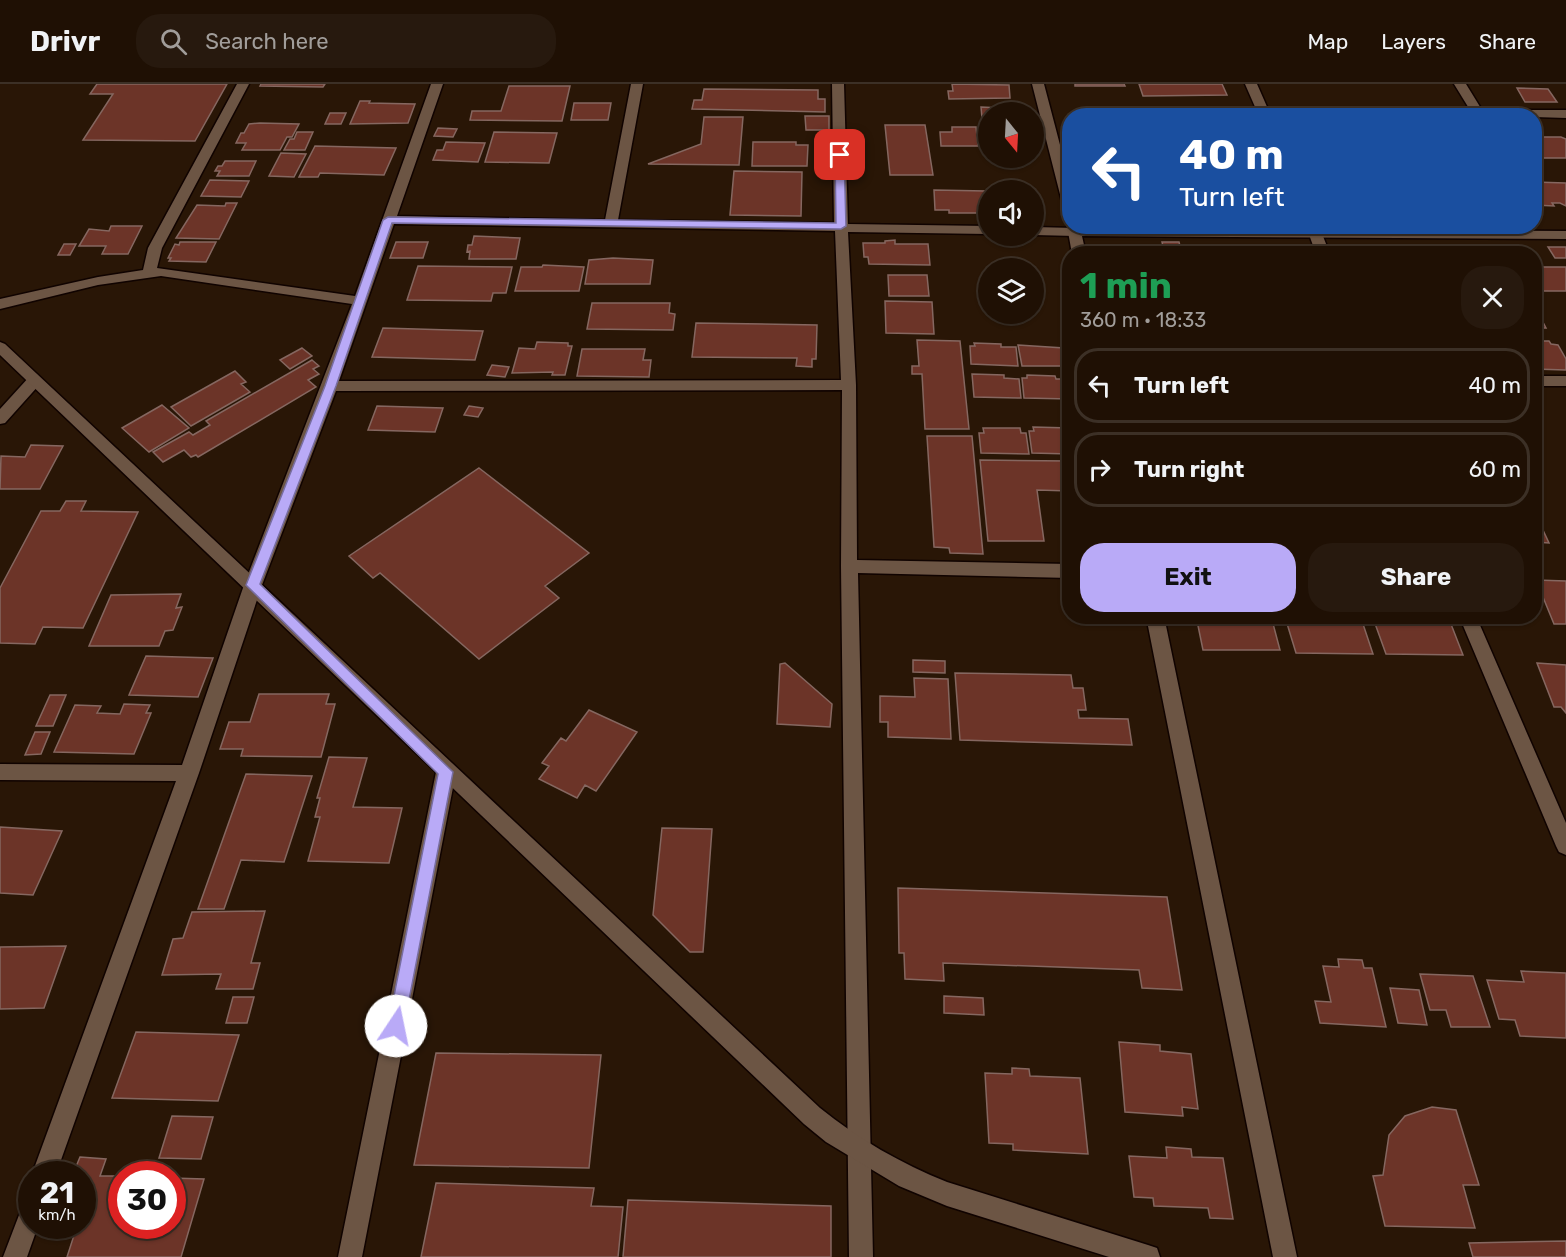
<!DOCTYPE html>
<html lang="en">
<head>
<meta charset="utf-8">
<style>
	body { margin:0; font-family:Rubik,sans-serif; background:#27190e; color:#f1f3f6; height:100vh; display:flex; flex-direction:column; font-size:22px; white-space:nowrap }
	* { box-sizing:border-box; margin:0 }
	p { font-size:20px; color:#a19d9a }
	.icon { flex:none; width:33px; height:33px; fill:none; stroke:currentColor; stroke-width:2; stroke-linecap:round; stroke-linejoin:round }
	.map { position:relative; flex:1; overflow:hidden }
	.details { position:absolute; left:1062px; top:162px; width:480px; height:378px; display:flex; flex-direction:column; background:#1f1004; border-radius:24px; box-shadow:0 2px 4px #0004,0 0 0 2px #3c3026 }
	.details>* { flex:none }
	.hud { position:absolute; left:1062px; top:24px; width:480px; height:126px; border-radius:24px; box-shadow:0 2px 4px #0004,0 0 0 2px #3c3026; background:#1a4fa0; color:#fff; overflow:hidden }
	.needle { width:39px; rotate:162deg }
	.controls { position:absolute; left:978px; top:18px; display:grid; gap:12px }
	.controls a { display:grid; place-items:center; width:66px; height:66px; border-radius:50%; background:#1f1004; box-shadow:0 2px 4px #0004,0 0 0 2px #3c3026; font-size:30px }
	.speed { position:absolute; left:18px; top:1077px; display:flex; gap:12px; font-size:30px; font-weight:700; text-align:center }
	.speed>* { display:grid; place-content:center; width:78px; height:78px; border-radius:50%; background:#1f1004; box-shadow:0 2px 4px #0004,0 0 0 2px #3c3026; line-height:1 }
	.speed small { font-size:15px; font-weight:400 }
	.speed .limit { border:9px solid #d22; background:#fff; color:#111 }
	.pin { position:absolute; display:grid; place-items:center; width:51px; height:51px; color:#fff; margin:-26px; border-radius:12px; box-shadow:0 3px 9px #0006 }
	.me { position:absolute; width:66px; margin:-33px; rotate:11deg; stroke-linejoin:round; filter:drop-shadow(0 0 4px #0008) }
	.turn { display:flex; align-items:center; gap:21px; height:126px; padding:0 18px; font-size:27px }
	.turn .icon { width:78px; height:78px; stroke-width:2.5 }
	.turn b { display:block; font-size:42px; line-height:51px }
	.round { display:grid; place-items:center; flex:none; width:63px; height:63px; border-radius:24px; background:#27190e }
	.overview { display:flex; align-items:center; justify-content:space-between; height:102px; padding:0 18px }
	h1 { font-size:36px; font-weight:700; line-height:45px; color:#1e9e55 }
	.action { display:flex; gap:12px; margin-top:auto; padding:12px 18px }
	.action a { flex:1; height:69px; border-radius:24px; background:#b9aaf7; color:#111; font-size:24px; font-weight:700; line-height:69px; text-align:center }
	.action a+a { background:#27190e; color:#f1f3f6 }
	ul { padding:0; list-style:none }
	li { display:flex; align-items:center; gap:18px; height:75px; margin:0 12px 9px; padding:0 6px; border:3px solid #3c3026; border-radius:24px }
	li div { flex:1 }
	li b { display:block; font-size:22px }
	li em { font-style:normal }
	header { display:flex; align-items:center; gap:36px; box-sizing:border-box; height:84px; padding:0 30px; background:#1f1004; border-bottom:2px solid #3c3026 }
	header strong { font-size:28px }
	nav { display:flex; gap:33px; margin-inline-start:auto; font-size:21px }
	.search { width:420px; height:54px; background:#27190e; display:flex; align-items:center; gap:15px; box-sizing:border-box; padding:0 21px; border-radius:24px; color:#a19d9a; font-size:22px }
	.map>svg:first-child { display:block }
	.building { fill:#6c3428; stroke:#856760; stroke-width:1.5 }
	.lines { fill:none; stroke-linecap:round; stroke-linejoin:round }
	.minor-casing { stroke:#100300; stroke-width:3 }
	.tertiary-casing { stroke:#100300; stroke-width:3 }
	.minor { fill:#6c5544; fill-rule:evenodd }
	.tertiary { fill:#6c5544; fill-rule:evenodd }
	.route { fill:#b9aaf7; stroke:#786ea1; stroke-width:1.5 }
</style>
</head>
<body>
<header>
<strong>Drivr</strong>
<div class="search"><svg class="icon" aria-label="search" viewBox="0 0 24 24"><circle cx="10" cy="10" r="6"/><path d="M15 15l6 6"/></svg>Search here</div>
<nav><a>Map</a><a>Layers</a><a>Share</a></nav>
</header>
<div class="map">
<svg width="1566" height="1173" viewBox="0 0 1566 1173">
	<rect width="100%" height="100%" fill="#291606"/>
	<!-- building -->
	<path class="building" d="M97,0H227L195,57L83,56L113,10H90Z
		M261,0H325L323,3L260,2Z
		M952,0L1009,1L1010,14L949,15L948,7H953Z
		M1075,0H1124L1125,2H1075Z
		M1139,0H1222L1227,11L1143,12Z
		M509,2H570L562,37L470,36L472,27H501Z
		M1517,4L1548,5L1557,18H1525Z
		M704,5L818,6V15H825V28L692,25L694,16H702Z
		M360,17H370L369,19L415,20L408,39L350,40Z
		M574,19H611L608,36H571Z
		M981,23L1001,24L1002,28H988V34H982Z
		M330,29H346L341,40H325Z
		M805,32H829V46H806Z
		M704,33H743L739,81L648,80L701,60Z
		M260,39L299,40L292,53H287L280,66H242L246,59H236L241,49H244L249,40Z
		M885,41H925L933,91H890Z
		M952,43H976L978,62H941L940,48H952Z
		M438,44L457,45L453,53L434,52Z
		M297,48H313L305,66H284L290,55H294Z
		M494,48L557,49L549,79L485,78Z
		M1534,53H1561L1566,55V74H1534Z
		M446,58L485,59L478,78L433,76L437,66H443Z
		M753,58H796V61H808L807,82H752Z
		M315,62L396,64L384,91L320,89L318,93H299Z
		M281,69L306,70L294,93L269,92Z
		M225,77H256L249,92H217L220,87H215L218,82H222Z
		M734,87L802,88L801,132L730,131Z
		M210,96L249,97L241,113L201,112Z
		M1534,98L1566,99V122L1560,119H1552L1554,122L1534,121Z
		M934,106L986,107L988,129H949V126H935Z
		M226,119H237L219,155L176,154L197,121L225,122Z
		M111,142H142L128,170H102L106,162H79L89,145L109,147Z
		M474,152L520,154L516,175H469L470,167L467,168L468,161H472Z
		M895,156V160H928L930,181L869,180L868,173H864L863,159H885V157Z
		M180,158H216L206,178L169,177L171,174H168L175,160L179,161Z
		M396,158H428L423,174H390Z
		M1162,158H1179L1182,170H1165Z
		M64,160H76L70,171H58Z
		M1276,162H1302L1309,170H1249L1248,168H1258L1257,165H1277Z
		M1548,163H1566V174H1555Z
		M1193,164L1239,165L1240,170H1194Z
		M613,174L653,176L650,200H585L589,176Z
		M543,181L584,183L579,207H515L521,183H542Z
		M418,182L512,183L506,209H493L491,217L407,216Z
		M1534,183H1566V207H1538L1534,201Z
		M888,191H927L929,212H889Z
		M885,217L932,218L934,250L886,249Z
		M592,219H670L669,229L675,230L673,246L587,245Z
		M1534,221L1546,244H1534Z
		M696,239L817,241L816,275H812V283L796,282L797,274L692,273Z
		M383,244L483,247L475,276L372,273Z
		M917,256L960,257L969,345H925L922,290H912V282H919Z
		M1534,257H1549L1551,260L1558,261L1566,275V286L1534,285Z
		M537,258L568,259V262H572L565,291H552L553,288L512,289L519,264L535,265Z
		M974,259L1001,260V263H1016L1018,282L971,280L970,262H975Z
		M1018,261L1064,264L1067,282H1022Z
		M302,264L312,272L290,285L280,276Z
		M582,265H645L643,276H651L649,293L577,292Z
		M312,276L319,282L313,285L319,290L308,296L316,303L198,373L196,371L191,373L184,366L163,378L153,368L189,348L193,351L210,341L206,337Z
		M492,281L509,283L505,293L487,291Z
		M235,287L246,298L241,300L250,308L191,342L171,323Z
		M972,290L1004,291V294L1019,295L1021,314L974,313Z
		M1027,291L1055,292L1056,295H1069L1070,315L1024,314L1022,294H1027Z
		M162,321L189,344L149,368L122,344Z
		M377,322L443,324L435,348L368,346Z
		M469,322L483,324L478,333L464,331Z
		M1033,343L1070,344V370L1032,369L1029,347H1034Z
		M983,344H1020L1021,349H1026L1029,370L981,369L979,349H984Z
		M927,352H972L983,470L950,469L949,464L934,463Z
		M31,361L63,362L40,405H0L1,372L25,373Z
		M980,376L1070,377V407L1037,406L1044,457H988Z
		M479,384L589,469L545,502L559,514L479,575L380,489L373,494L349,472Z
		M66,417H86L81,427L138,428L83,544L43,543L35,560L0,559V504L41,427H60Z
		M1534,427L1549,459L1534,458Z
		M1536,496L1566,497V540H1554Z
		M181,510L176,524L182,523L173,546L165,547L159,562H89L111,511Z
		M1196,532H1271L1280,566H1203Z
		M1285,533L1361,534L1373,570L1296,569Z
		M1373,534L1449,535L1463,571L1386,570Z
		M146,572L213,574L198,613L129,611Z
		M913,576L945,577V589L913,588Z
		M785,579L832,620L830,643L777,640L780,580Z
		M1537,579L1566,581V629L1561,623H1554Z
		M955,589L1071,591L1073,604H1083L1086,626H1078L1079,634L1128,635L1132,661L960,656Z
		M914,594L948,595L951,655L888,653V638H880V612L915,613Z
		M259,610H329L326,620H335L321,673L241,672L243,665H220L229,638H250Z
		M50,611H66L53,642H36Z
		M124,620L150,621L146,629H151L134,670L54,668L75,621L101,622L97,629L120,630Z
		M589,626L637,648L596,707L585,701L577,714L539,695L549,682L542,679L561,654L566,657Z
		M35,648H50L41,670L25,671Z
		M329,673L367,674L353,723L402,724L389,779L308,777L320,733H315L320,714H317Z
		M246,690L312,692L284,778L241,776L224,825H198Z
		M0,743L62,747L33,811L0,809Z
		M662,744L712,745L703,868H690L653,831Z
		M898,804L1167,813L1182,906L1142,904L1139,886L943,879L944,897L905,895L904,869H899Z
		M265,827L251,879H260L253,905H216L221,890L162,891L173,855L183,854L192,828Z
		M66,862L44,924L0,925V863Z
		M1338,875L1362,876L1364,884H1372L1386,943L1320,939L1315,917L1331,918L1323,882L1339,883Z
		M1521,887L1566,889V954L1520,952L1515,936L1499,935L1487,896L1524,898Z
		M1420,890L1473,892L1490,943H1451L1446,926H1430Z
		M1390,904L1419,906L1427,941L1398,939Z
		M944,912L983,914L984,931L944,929Z
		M233,913H254L247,939H226Z
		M136,948L239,951L218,1017L112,1014Z
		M1119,958L1160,961V967L1191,970L1198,1025L1182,1023L1183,1032L1125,1028Z
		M436,969L601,971L589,1084L414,1081Z
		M1012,984L1029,985L1030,992L1080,994L1088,1070L1013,1066V1060L989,1059L985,989L1012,990Z
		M1432,1023L1456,1026L1479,1101H1463L1475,1144L1385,1142L1373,1092L1383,1091L1389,1051L1405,1032Z
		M172,1032L213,1033L201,1075L159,1074Z
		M1166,1063L1191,1065L1192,1073L1223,1074L1233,1135L1210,1134L1208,1124L1154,1122L1153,1114L1134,1113L1129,1072L1167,1074Z
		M80,1073L106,1075L100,1092H122V1142H172V1094L204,1095L181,1173H67L77,1142H68H82V1090H73Z
		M436,1099L594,1104L591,1122L623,1123L618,1173H421Z
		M628,1116L831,1122V1173H623Z
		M1566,1157V1173H1473L1469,1159Z"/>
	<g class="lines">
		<!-- minor casing -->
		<g class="minor-casing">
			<path id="minor" d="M237,0H249L162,164L157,184L355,212L431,0H443L397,132L605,136L631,0H643L618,136L834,139L832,0H844L848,140L988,142V150L848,148L856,301L857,476L1070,480V494L858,489L873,1173H849L841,482L842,306L336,307L262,501L199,689L56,1090H32L176,697L0,696V680L182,681L244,501L352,220L161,192L98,201L0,225V215L98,193L143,186L148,164ZM394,140L835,147L841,296L339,297Z
				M1245,0H1257L1268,25L1470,26L1454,0H1466L1482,26H1566V34L1534,33V32H1259Z
				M1306,142H1319L1330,170H1316Z
				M1034,143L1075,144L1082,148L1075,152L1034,151Z
				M35,291L42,296L40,300L5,339L0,340V325L30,292Z
				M1534,292H1566V302H1534Z
				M1459,532H1476L1566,739V771L1559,768L1556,762Z
				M446,680L453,682L456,688L362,1173H338L436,688L439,682Z
				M32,1114V1142H38L27,1173H3L24,1118Z"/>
		</g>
		<!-- tertiary casing -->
		<g class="tertiary-casing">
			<path id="tertiary" d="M1032,0H1044L1070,99V130L1064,126Z
				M1070,139V142L1081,144L1566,147V155L1082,152L1086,170H1072L1067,142Z
				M0,258L5,260L820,1024C858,1055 902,1080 947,1098L1148,1161L1157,1164L1160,1173H1109L947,1122L899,1102L826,1058L804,1040L0,271Z
				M1146,532H1164L1297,1173H1273Z"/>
		</g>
		<!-- minor -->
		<use href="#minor" class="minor"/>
		<!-- tertiary -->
		<use href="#tertiary" class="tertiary"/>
	</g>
	<!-- route -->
	<path class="route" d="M840,68L844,71L846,142L841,145L392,139L336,302L260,500L453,688L404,942L402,948L396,950L390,948L388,942L438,690L246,501L325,302L383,136L388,133L836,139L835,71Z"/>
</svg>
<div class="controls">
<a><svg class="needle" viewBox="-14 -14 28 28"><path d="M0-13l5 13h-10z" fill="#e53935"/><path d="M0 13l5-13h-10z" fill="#a19d9a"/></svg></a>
<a><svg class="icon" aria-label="sound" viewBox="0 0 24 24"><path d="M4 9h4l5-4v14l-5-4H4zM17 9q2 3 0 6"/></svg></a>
<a><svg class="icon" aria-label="layers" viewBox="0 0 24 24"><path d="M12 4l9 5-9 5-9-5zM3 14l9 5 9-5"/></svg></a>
</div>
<div class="speed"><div>21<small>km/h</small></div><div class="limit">30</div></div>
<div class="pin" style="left:840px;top:71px;background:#d93025"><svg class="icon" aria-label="arrive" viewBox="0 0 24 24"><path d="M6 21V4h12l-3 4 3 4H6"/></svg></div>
<svg class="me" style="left:396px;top:942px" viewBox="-20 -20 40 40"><circle r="19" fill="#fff"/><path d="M0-13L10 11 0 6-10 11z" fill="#b9aaf7"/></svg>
<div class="hud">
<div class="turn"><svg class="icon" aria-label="left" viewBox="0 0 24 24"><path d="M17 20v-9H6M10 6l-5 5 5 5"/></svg><div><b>40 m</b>Turn left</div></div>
</div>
<section class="details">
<div class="overview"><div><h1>1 min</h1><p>360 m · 18:33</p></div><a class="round"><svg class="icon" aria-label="close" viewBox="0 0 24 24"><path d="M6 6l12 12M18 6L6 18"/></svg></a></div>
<ul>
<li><svg class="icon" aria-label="left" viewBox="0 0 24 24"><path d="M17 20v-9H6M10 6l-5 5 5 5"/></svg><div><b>Turn left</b></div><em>40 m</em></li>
<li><svg class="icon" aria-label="right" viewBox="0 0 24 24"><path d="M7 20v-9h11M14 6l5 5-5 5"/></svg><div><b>Turn right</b></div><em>60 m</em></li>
</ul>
<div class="action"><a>Exit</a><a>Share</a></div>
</section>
</div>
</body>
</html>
